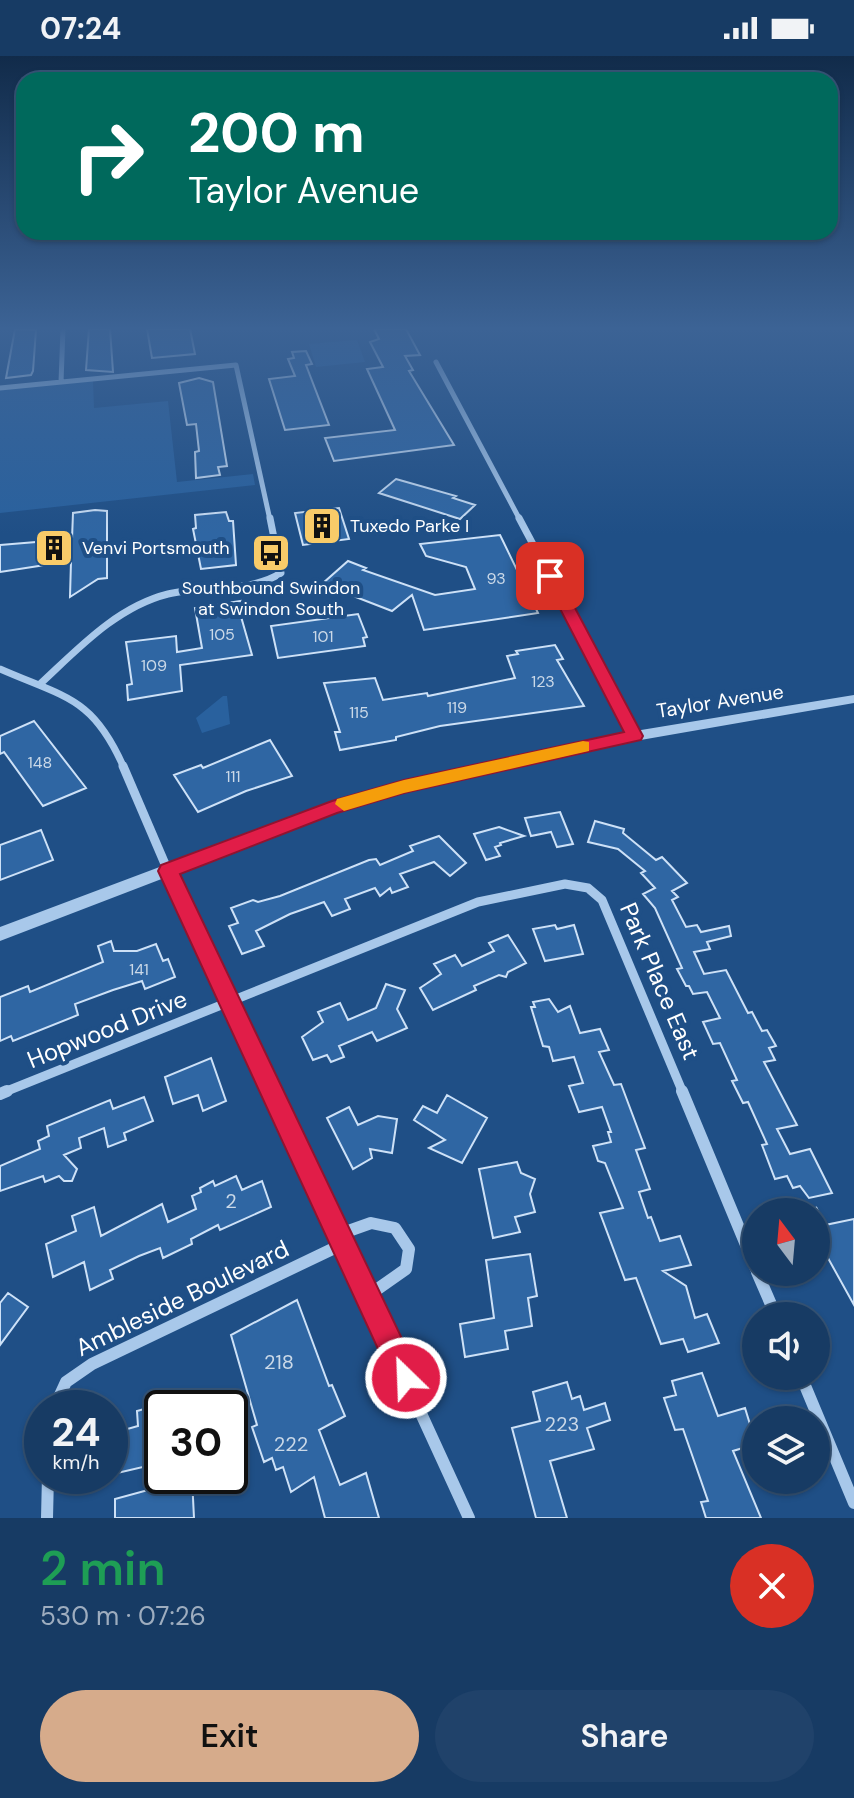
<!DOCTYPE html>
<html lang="en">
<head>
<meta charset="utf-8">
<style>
	body { margin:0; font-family:"DM Sans",sans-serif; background:#20426a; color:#f1f3f6; height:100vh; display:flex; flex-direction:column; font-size:30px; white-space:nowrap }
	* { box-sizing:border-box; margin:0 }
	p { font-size:26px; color:#9eadbf }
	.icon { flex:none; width:44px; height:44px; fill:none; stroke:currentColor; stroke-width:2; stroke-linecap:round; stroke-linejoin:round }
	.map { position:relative; height:1462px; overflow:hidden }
	.sheet { display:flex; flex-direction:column; background:#173b64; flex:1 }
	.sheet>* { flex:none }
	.top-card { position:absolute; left:16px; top:16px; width:822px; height:168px; border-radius:24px; box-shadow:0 2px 6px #0004,0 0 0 2px #365578; background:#00695c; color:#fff; overflow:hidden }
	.needle { width:52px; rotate:344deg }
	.tools { position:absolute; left:742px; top:1142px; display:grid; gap:16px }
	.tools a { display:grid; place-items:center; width:88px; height:88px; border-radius:50%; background:#173b64; box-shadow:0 2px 6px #0004,0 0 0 2px #365578; font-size:40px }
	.speed { position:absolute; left:24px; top:1334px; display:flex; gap:16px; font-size:40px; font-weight:700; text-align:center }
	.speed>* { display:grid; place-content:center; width:104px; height:104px; border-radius:50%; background:#173b64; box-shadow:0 2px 6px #0004,0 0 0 2px #365578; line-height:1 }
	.speed small { font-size:20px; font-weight:400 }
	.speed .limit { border:4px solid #111; border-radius:12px; background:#fff; color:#111 }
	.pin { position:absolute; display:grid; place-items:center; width:68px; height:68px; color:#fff; margin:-34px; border-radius:16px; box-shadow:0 4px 12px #0006 }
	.me { position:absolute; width:88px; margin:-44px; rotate:336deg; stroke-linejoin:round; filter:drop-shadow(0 0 6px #0008) }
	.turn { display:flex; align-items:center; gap:28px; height:168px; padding:0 40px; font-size:36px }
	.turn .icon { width:104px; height:104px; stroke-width:2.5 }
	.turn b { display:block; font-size:56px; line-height:68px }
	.round { display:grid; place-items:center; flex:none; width:84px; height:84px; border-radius:42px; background:#20426a }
	.head { display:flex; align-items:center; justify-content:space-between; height:136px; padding:0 40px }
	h1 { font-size:48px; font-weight:600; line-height:60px; color:#1e9e55 }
	.cta { display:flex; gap:16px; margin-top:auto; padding:16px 40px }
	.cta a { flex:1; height:92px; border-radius:48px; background:#d6ab8b; color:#111; font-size:32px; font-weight:600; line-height:92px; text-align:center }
	.cta a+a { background:#20426a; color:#f1f3f6 }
	.status { display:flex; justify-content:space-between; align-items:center; height:56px; padding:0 40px; background:#173b64; direction:ltr }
	.status svg { height:22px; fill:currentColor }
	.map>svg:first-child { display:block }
	.green { fill:#29619e }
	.building { fill:#2f66a3; stroke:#cde1f7; stroke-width:2 }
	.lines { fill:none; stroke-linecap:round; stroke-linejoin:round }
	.minor-far3 { stroke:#a8c8ea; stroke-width:5 }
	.minor-far2 { stroke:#a8c8ea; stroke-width:7 }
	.minor-far1 { stroke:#a8c8ea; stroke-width:9 }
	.minor { stroke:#a8c8ea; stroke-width:12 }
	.tertiary { fill:#a8c8ea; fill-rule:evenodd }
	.route { fill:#e11d48; stroke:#92132f; stroke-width:2 }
	.slow { fill:#f59e0b }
	.labels { text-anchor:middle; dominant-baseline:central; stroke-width:8; stroke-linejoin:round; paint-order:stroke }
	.number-label { font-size:16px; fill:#cbd9e8 }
	.far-poi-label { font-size:18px; fill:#fff; stroke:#1f4f86; text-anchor:start }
	.street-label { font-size:20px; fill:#fff; stroke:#1f4f86 }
	.near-number-label { font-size:20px; fill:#cbd9e8 }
	.near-street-label { font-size:24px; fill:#fff; stroke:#1f4f86 }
</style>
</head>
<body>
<div class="status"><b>07:24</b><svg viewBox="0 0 49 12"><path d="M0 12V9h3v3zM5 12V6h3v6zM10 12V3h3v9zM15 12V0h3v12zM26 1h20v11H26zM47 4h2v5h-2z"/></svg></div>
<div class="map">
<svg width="854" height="1462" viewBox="0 0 854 1462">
	<rect width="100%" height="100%" fill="#1f4f86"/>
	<!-- green -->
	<path class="green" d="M357,284L365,306L316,311L309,288Z
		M93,325L94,352L168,345L177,426L253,418L255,429L0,457V334Z
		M223,640H227L230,668L202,677L196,662Z"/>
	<!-- building -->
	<path class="building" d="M15,273L36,274L33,315L31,319L6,322Z
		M89,273H110L113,316L86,314Z
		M147,273H190L195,298L152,302Z
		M374,273H406L420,299L405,300L413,314L409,315L454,389L334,405L325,382L395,374L367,313L383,311L370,286L379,283Z
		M306,295L312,308L306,309L329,369L285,374L269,323L295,320L288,303L294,302L292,296Z
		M199,322L213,326L227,410L218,411L220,419L196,422L195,396L199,395L196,368L187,369L179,327Z
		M396,423L456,440L453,442L475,449L460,463L379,437Z
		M339,452L349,483L303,489L295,457Z
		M95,454L107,455V522L98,523L70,541L71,505L0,516V489L72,483L73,457Z
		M226,456L229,465H233L236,509L201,513L193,473L196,472L195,459Z
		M500,479L538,557L424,574L412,539L392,555L322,528L348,505L366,512L363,514L435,539L475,533L466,511L426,500L420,488Z
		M241,545L244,557H240L252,599L180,609L182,635L128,644L127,629L132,628L126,586L176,580L177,596L202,592L195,552Z
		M358,558L367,581L363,582L365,590L278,602L271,570Z
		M555,589L563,603L557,604L584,650L440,670L396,681V684L340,694L335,676H340L324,627L375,622L383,644L427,637L428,640L515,622L507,600L518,598L516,595Z
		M34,665L86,732L43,750L4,696L0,698V680Z
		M270,684L292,720L246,735L198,756L174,719L201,709L203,712Z
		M560,756L573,788L557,791L551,776L531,780L525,762Z
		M595,765L624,773L623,777L656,804L662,801L687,827L672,835L678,841L672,844L686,871L697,869L701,876L729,870L731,880L707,886L710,893L694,896L704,918L726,914L748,957L752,956L762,975L767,974L776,990L769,992L775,1004L764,1006L797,1069L777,1073L790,1098L810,1093L832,1137L809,1142L800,1130L793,1132L787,1120L775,1123L762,1089L767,1088L748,1046L743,1047L732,1025L737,1024L720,987L713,988L703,966L720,962L707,936L693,938L689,930H686L677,913L682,912L655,852L643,838L655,832L641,817L645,815L618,793L588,786Z
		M499,771L524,780L500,787L501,789L495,791L500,800L486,804L474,778Z
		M41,774L53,804L0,824V789Z
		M439,780L466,807L450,820L434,806L400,818L408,831L392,837L390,832L380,840L375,832L345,843L350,853L332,860L324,846L290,858L256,875L264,890L242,898L229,870L238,867L231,852L253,844L258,846L280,840L369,804L376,803L380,809L413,795L410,790Z
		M555,869L557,873L574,869L583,898L545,905L533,873Z
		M508,879L526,907L508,916L506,921L499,919L474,930L476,934L433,954L420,932L441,918L434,908L455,899L462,910L494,895L489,887Z
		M111,885L114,895H137L156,888L163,905L168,903L175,921L145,933L142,925L113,934L75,948L78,959L13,985L11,980L0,985V941L28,930L30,936L103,906L98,890Z
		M386,928L405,934L397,953L407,972L377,985L372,976L339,990L344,1001L331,1006L327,999L313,1004L302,981L323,966L318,956L340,947L348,964L376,952Z
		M549,943L558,956L570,950L580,977L600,973L609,994L599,996L614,1029L621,1028L645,1092L636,1094L650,1133L639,1136L648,1162L651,1161L660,1185L680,1180L691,1209L663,1215L686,1230L695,1262L707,1258L719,1287L688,1296L683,1283L661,1288L636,1222L625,1224L600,1157L623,1152L605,1107L598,1105L593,1090L611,1086L608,1076H611L602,1051L579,1056L569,1030L583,1027L574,1001L553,1005L549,991L543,990L531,951H535L533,946Z
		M211,1002L226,1045L203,1055L198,1039L173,1048L165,1021Z
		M447,1039L487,1062L462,1107L429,1092L445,1084L414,1064L423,1050L437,1057Z
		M144,1041L153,1065L124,1077L126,1084L108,1091L104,1072L79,1082L81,1092L64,1099L77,1113L72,1125H64L59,1120L45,1126L43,1120L0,1135V1110L40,1093L38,1085L49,1080L47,1070L110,1044L113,1053Z
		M349,1051L358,1069L378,1060L397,1063L392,1097L370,1093L372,1102L353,1113L327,1062Z
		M517,1106L521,1117L535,1123L530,1138L535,1156L515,1161L520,1176L493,1182L479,1113Z
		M236,1120L242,1134L262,1125L271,1151L220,1174L218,1169L191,1183L192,1188L163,1202L160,1192L139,1200L110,1214L113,1223L90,1234L84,1206L53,1221L46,1188L76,1175L72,1160L94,1151L101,1180L162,1148L168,1166L196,1153L192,1140L201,1136L200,1132L213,1125L215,1130Z
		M816,1151L825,1169L854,1163V1249L823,1193L816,1194Z
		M530,1198L537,1240L528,1242L532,1270L505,1275L508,1293L465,1301L460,1268L494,1262L486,1204Z
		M8,1237L28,1251L0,1289V1247Z
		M297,1244L329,1330L332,1329L345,1360L319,1374L340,1429L366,1417L379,1462H325L314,1421L291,1436L283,1411L276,1414L272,1402L264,1406L252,1371L257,1369L231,1279Z
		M702,1317L718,1360L745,1352L756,1388L733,1395L761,1462H706L701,1446L708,1445L683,1373L675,1374L664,1342L676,1339L672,1325Z
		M567,1326L572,1343L580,1340L584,1354L605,1347L610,1364L587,1372L594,1393L550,1405L567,1462H536L512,1372L540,1365L533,1336Z
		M162,1348V1401L143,1407V1411L113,1418V1377L138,1370L137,1355Z
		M192,1422L194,1462H115V1443Z"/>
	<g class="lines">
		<!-- minor-far3 -->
		<path class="minor-far3" d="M436,306L520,464
			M61,326L63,273
			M0,332L236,309L270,464"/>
		<!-- minor-far2 -->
		<path class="minor-far2" d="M519,462L635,680
			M0,613C66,642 93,641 124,712
			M39,629C77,594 116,551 168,538C203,529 250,537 281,517L270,462"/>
		<!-- minor-far1 -->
		<path class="minor-far1" d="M123,710L168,815L274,1037
			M2,1037L478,846L565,828L588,832L602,844L683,1037"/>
		<!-- minor -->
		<path class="minor" d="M273,1035L469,1462
			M682,1035L756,1213
			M0,1038L7,1035
			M340,1178L371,1167L395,1172L409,1193L406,1213L369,1239
			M757,1216L776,1260
			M801,1320L854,1447
			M54,1352L66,1326L92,1308L345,1187
			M47,1462L48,1420"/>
		<!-- tertiary -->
		<path class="tertiary" d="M854,639V647L635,685L404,736L336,756L0,885V871L327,748L404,726L635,675Z"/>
	</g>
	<!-- sky -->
	<linearGradient id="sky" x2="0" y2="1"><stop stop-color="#112b4a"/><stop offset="0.57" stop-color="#3c6395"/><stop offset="1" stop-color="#3c6395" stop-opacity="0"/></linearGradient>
	<rect width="854" height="478" fill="url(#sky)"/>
	<!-- route -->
	<path class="route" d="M550,515L558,520L643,680L641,684L404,737L337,757L180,818L416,1312L420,1322L416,1332L406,1336L396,1332L158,815L161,809L332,745L404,724L624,676L543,520Z"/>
	<!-- slow -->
	<path class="slow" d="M583,685L589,686V695L404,737L344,755L335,748L337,743L404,724Z"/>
	<!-- icons -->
	<defs>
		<g id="building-square" transform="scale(2)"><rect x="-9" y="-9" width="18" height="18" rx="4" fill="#f8cb69" stroke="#1f4f86"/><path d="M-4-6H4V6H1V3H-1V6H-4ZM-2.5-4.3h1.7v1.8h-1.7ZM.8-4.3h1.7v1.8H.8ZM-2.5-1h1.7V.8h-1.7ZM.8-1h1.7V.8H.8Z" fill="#111"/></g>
		<g id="bus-square" transform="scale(2)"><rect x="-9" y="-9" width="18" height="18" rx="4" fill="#f8cb69" stroke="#1f4f86"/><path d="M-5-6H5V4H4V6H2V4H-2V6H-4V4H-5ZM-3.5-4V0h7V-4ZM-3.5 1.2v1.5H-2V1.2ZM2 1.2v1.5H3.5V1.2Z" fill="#111"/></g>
	</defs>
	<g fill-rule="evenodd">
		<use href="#building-square" x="322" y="470"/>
		<use href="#building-square" x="54" y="492"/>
		<use href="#bus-square" x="271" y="497"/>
	</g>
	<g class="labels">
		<!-- number labels -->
		<g class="number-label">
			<text x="496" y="522">93</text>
			<text x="222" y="578">105</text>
			<text x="323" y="580">101</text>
			<text x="154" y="609">109</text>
			<text x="543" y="625">123</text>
			<text x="457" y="651">119</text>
			<text x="359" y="656">115</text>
			<text x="40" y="706">148</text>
			<text x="233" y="720">111</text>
			<text x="139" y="913">141</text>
		</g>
		<!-- far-poi labels -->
		<g class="far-poi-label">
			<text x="350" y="470">Tuxedo Parke I</text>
			<text x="82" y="492">Venvi Portsmouth</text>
			<text x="271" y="532" text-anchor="middle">Southbound Swindon<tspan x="271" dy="21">at Swindon South</tspan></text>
		</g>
		<!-- street labels -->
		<g class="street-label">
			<text transform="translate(720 645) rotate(-9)">Taylor Avenue</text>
		</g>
		<!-- near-number labels -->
		<g class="near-number-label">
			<text x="231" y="1145">2</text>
			<text x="279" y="1306">218</text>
			<text x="562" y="1368">223</text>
			<text x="291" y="1388">222</text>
		</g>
		<!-- near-street labels -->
		<g class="near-street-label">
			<text transform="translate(660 925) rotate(67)">Park Place East</text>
			<text transform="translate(107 973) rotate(-22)">Hopwood Drive</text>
			<text transform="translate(182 1242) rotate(-26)">Ambleside Boulevard</text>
		</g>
	</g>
</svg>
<div class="tools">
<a><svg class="needle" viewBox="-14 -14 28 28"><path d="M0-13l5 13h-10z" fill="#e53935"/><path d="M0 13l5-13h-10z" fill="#9eadbf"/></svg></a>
<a><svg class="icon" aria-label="sound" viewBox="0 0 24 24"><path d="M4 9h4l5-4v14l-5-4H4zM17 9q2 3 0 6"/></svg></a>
<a><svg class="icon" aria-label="layers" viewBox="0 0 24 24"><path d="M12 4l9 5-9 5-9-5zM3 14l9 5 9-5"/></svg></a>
</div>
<div class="speed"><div>24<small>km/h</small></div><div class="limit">30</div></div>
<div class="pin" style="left:550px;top:520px;background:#d93025"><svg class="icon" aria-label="arrive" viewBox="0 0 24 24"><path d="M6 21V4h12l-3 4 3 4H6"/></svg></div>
<svg class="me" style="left:406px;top:1322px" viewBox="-20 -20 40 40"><circle r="17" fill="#e11d48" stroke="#fff" stroke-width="3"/><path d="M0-11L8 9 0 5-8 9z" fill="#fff"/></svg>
<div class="top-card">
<div class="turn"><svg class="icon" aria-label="right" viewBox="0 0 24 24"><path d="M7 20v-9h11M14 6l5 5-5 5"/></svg><div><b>200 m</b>Taylor Avenue</div></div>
</div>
</div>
<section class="sheet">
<div class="head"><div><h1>2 min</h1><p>530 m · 07:26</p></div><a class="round" style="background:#d93025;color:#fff"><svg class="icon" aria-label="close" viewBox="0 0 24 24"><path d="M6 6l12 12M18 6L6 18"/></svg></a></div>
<div class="cta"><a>Exit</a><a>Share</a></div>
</section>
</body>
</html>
